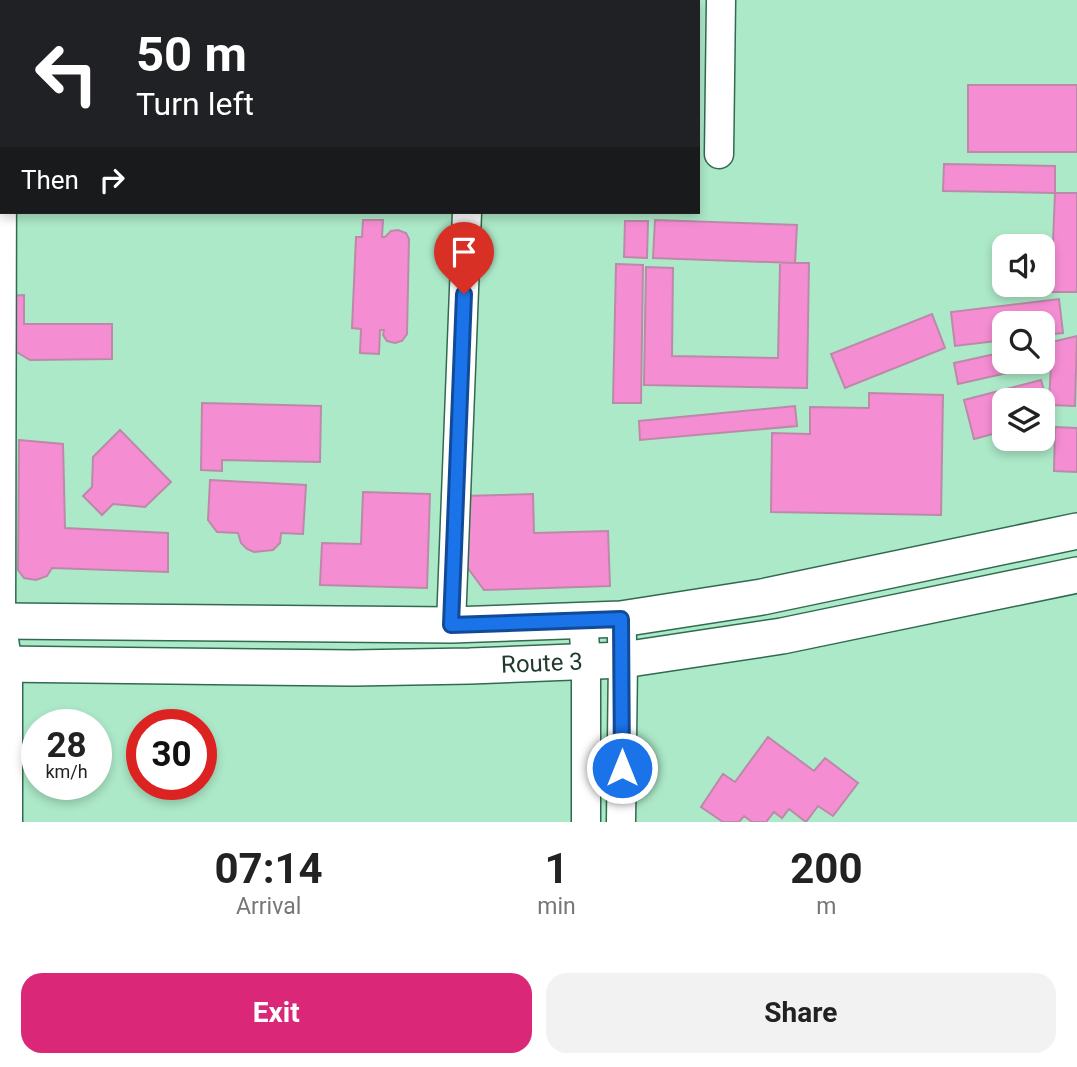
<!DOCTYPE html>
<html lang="en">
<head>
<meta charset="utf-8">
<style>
	body { margin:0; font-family:Roboto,sans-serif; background:#f2f2f2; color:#222; height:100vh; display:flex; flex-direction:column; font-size:26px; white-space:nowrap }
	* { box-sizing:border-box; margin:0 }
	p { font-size:23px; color:#767676 }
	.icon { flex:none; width:38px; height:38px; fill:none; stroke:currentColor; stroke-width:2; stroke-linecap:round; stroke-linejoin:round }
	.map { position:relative; height:822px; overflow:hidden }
	.panel { display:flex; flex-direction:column; background:#fff; flex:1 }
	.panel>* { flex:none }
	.hud { position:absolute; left:0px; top:0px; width:700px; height:214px; box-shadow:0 4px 10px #0003; background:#202124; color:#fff; overflow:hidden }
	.controls { position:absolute; left:992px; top:234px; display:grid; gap:14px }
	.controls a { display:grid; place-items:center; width:63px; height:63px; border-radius:14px; background:#fff; box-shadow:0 4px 10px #0003; font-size:35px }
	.speed { position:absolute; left:21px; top:709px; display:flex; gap:14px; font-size:35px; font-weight:700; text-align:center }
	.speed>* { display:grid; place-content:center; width:91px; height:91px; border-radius:50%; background:#fff; box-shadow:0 4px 10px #0003; line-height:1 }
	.speed small { font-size:18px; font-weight:400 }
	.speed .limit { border:10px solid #d22; background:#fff; color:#111 }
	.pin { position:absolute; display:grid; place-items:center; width:60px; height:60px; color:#fff; margin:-72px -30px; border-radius:50% 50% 50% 0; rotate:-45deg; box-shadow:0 0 7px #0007 }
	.pin .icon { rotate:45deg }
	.me { position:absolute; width:77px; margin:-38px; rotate:0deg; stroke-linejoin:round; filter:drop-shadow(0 0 5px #0008) }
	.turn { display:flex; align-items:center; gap:24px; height:147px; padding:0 21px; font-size:32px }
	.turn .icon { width:91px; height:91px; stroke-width:2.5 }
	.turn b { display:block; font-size:49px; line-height:60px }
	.then { display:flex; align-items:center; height:66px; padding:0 21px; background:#0003; gap:14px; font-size:26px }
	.eta { display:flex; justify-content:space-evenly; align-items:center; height:119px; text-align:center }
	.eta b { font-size:42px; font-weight:700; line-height:49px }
	.primary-button { display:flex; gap:14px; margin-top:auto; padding:14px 21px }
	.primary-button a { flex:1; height:80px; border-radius:21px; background:#db2777; color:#fff; font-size:28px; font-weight:700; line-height:80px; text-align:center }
	.primary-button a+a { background:#f2f2f2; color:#222 }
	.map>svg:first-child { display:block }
	.building { fill:#f58dd2; stroke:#bc89a9; stroke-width:2 }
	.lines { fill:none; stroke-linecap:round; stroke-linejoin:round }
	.minor-casing { stroke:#306b4f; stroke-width:31 }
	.major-casing { stroke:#306b4f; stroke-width:38 }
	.minor { stroke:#fff; stroke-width:28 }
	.major { stroke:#fff; stroke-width:35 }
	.route-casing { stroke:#114b97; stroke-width:18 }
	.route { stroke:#1a73e8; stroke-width:12 }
	.labels { text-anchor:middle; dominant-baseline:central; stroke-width:5; stroke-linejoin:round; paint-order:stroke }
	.street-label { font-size:24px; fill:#213a2e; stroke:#ace9c8 }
</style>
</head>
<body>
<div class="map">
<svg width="1077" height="822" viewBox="0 0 1077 822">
	<rect width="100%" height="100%" fill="#ace9c8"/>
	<!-- building -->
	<path class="building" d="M128,0H159V2H128Z
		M317,0H361V2H317Z
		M520,0H555V2H520Z
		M654,0H690V2H654Z
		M968,85H1077V152H968Z
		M944,164L1055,166V193L943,191Z
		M1055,193H1077V292H1051Z
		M363,220H383L382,237H385L391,231L398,230L406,233L409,239L407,334L402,341L395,343L387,341L383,335L384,330H380L379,354L360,353L361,329L352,328L356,237H362Z
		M655,220L797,225L795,263L653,258Z
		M625,221H648L647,258L624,257Z
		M780,263H809L807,388L644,385L646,267L673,268L672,356L778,358Z
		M616,264L643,265L641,403H613Z
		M24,295V324H112V359L30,360L10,348L9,296Z
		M1059,299L1063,333L1043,335V324H1004V340L955,346L951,312Z
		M932,314L945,348L845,388L831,354Z
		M1077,336L1075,406L1049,405L1051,363L958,384L954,363L1004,352V362H1043V344Z
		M1041,380L1052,418L1043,420V401H1004V431L974,439L964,400Z
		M869,393L943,395L941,515L771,512L772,433L810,434V407L869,408Z
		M202,403L321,406L320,462L222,460V471L201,470Z
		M795,406L797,426L640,440L639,421Z
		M1055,427L1077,428V472L1054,471Z
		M120,430L171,482L145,507L113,504L102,515L83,496L92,487L93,457Z
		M19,440L63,444L65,528L168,533V572L52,568L47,576L36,580L24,578L18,570Z
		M210,480L306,485L303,534L281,533L280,543L273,550L254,552L247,549L241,543L238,533L217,532L208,520Z
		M363,492L430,494L427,588L320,585L322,543L361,544Z
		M533,494L534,533L608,531L610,586L484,590L467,567L465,496Z
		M768,737L814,771L825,758L858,783L833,816L818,806L806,822L789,809L782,818L774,812L766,822H752L744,816L739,822H723L701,807L723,774L735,782Z"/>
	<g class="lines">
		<!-- minor casing -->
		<g class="minor-casing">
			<path id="minor" d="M6,2V0
				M474,2L475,0
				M719,154L721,0
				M2,161L1,621L8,665V822
				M583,620L586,662V822
				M451,625L467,212
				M621,822L623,660L621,619"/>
		</g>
		<!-- major casing -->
		<g class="major-casing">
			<g id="major">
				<path d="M0,621L451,625L621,619L762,597L1077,531"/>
				<path id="s1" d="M0,664L353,668L470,666L623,660L782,636L1077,575"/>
			</g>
		</g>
		<!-- minor -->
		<use href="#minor" class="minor"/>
		<!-- major -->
		<use href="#major" class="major"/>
	</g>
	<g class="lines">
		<!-- route casing -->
		<g class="route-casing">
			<path id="route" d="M464,294L451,625L621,619L622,768"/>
		</g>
		<!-- route -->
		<use href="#route" class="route"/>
	</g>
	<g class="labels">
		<!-- street labels -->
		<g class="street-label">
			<text stroke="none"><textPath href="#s1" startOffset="542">Route 3</textPath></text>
		</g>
	</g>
</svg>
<div class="controls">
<a><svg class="icon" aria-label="sound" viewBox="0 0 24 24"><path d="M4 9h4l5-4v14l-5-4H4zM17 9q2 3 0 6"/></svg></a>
<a><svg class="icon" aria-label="search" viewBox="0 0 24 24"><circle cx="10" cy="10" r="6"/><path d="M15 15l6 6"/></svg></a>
<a><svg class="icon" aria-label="layers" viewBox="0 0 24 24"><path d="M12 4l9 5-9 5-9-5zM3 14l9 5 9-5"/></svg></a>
</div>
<div class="speed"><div>28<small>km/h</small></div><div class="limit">30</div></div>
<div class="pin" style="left:464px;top:294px;background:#d93025"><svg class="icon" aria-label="arrive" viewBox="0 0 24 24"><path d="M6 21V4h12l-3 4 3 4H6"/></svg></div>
<svg class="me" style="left:622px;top:768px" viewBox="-20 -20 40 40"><circle r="17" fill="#1a73e8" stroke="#fff" stroke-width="3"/><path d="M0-11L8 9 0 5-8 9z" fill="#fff"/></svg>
<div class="hud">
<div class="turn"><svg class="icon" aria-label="left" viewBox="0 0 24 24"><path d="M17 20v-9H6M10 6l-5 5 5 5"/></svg><div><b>50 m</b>Turn left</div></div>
<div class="then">Then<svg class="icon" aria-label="right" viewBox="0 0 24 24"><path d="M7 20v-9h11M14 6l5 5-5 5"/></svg></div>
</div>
</div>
<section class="panel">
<div class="eta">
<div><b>07:14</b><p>Arrival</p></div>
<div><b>1</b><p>min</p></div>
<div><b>200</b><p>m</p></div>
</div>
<div class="primary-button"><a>Exit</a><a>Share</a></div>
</section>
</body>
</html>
